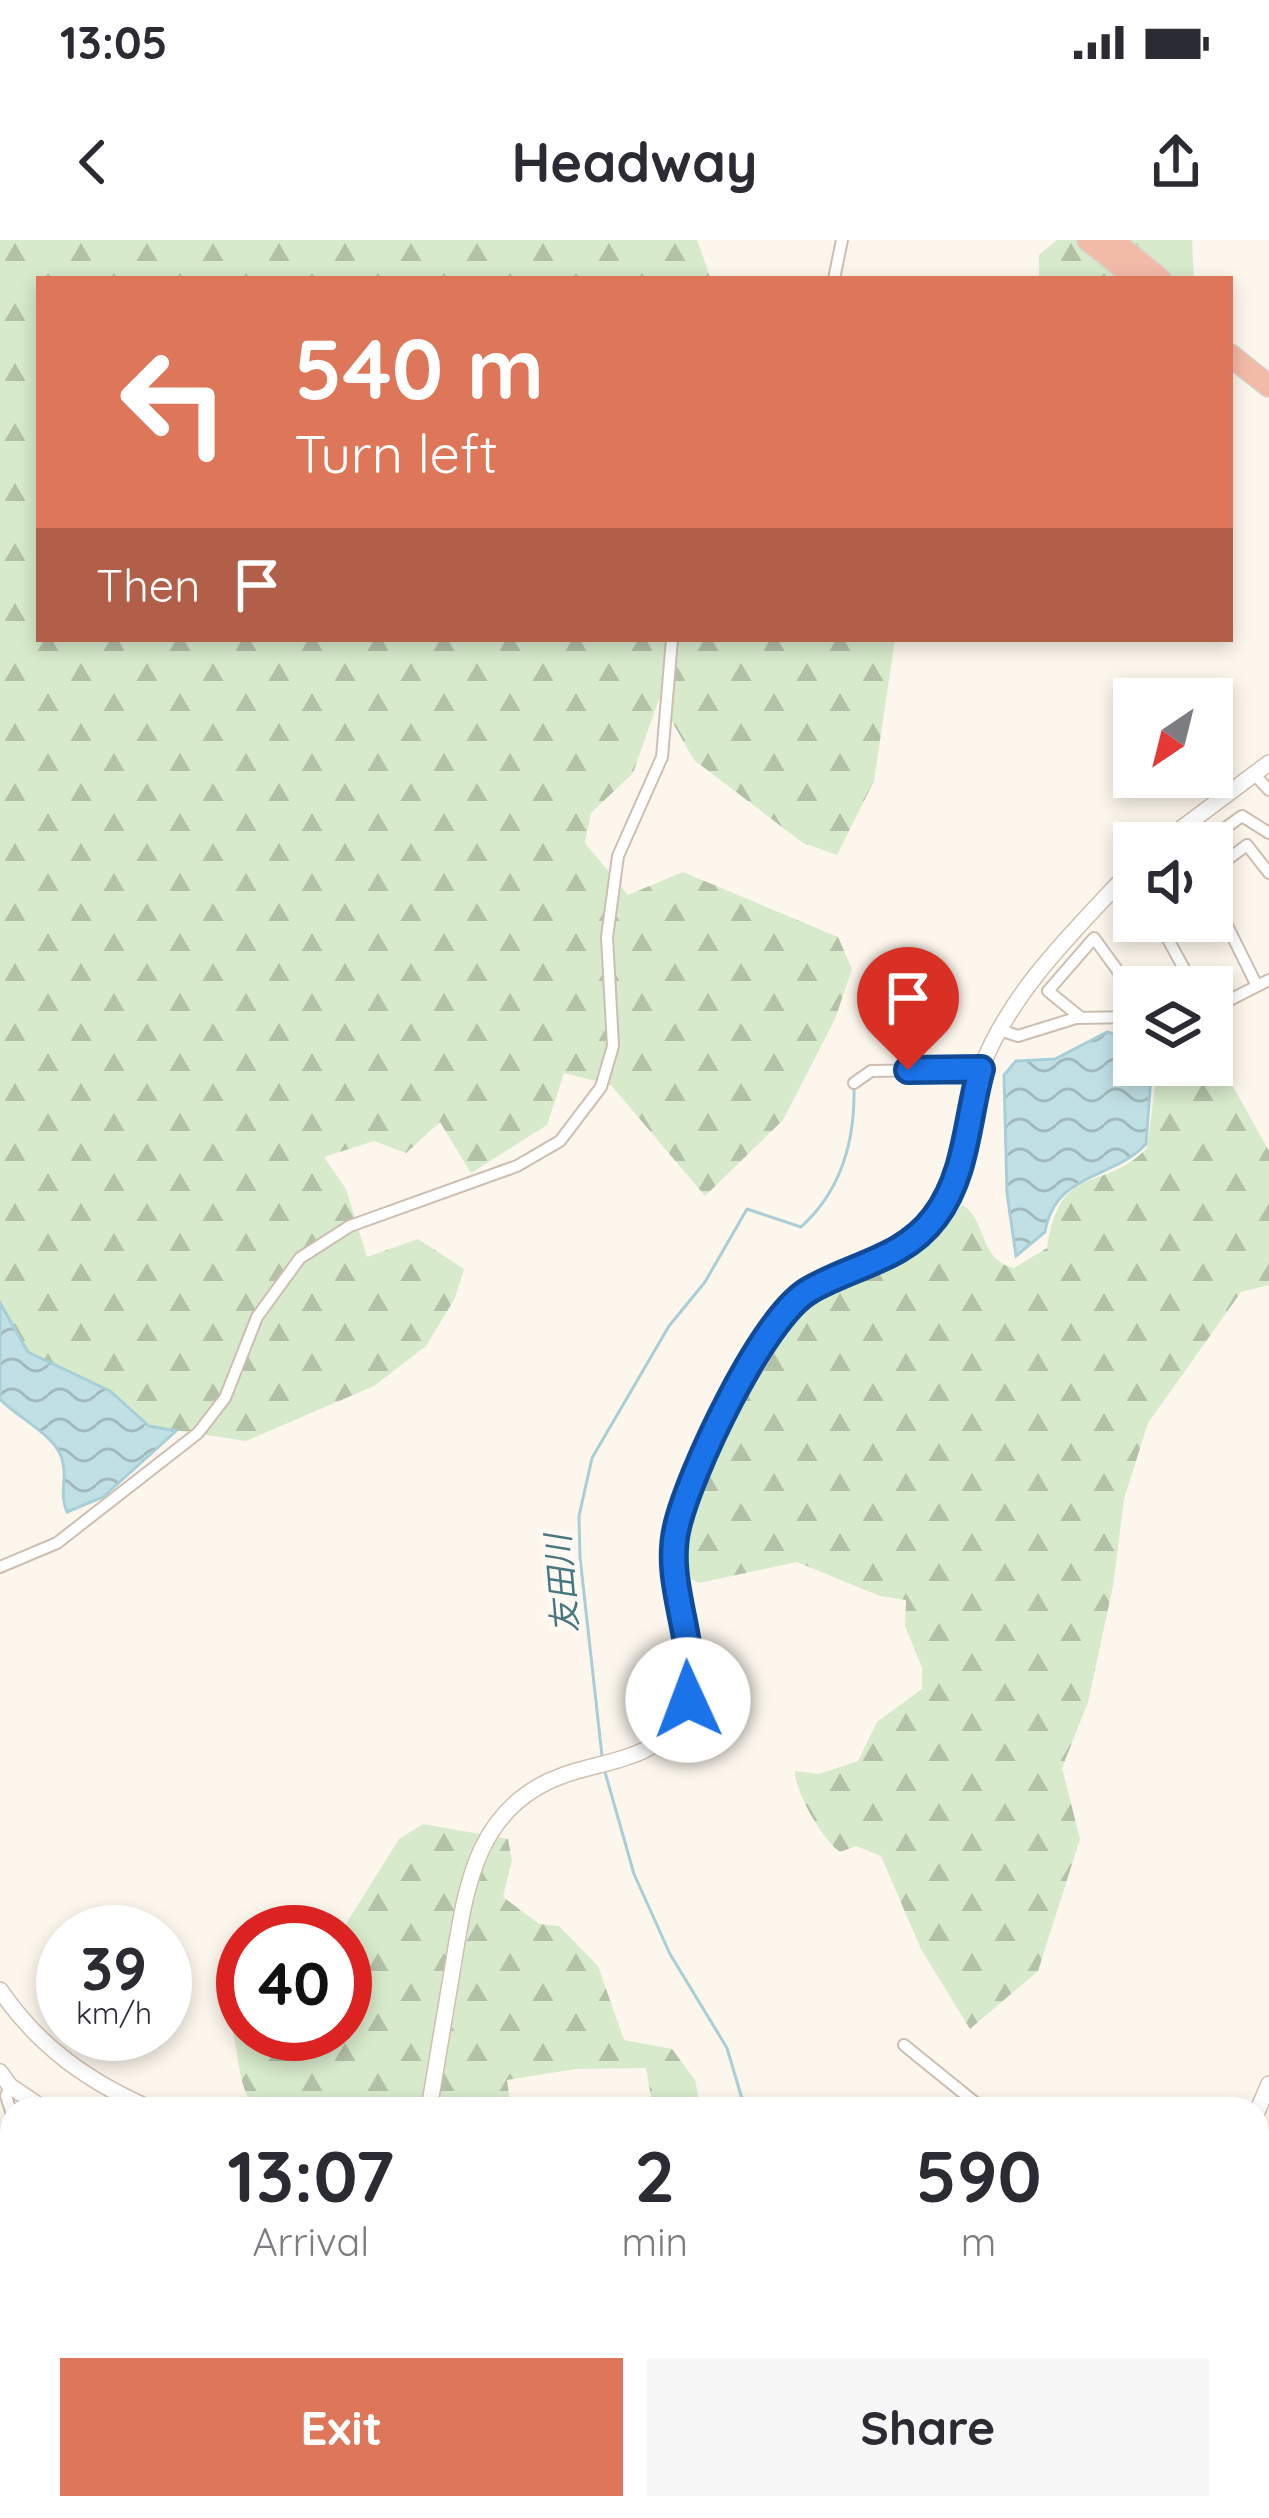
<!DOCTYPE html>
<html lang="en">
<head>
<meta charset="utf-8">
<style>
	body { margin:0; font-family:Quicksand,"Noto Sans JP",sans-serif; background:#f7f7f7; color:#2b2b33; height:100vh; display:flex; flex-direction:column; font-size:45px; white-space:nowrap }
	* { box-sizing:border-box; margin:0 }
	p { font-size:39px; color:#7c7c81 }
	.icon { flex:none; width:66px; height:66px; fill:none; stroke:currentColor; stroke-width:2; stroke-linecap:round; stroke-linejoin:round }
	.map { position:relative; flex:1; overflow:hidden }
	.panel { position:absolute; left:0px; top:1857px; width:1269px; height:423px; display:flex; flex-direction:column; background:#fff; border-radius:36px 36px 0 0; box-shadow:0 6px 18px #0003 }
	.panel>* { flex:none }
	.top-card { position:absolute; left:36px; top:36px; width:1197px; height:366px; border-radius:0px; box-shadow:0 6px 18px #0003; background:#de775a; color:#fff; overflow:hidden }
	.needle { width:78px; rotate:215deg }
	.buttons { position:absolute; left:1113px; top:438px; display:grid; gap:24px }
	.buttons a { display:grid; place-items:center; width:120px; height:120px; border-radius:0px; background:#fff; box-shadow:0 6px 18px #0003; font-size:60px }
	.speed { position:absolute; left:36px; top:1665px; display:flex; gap:24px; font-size:60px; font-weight:700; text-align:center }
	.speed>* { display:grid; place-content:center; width:156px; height:156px; border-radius:50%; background:#fff; box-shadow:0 6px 18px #0003; line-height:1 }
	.speed small { font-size:30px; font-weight:400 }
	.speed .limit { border:18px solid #d22; background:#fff; color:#111 }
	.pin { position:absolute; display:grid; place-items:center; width:102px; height:102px; color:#fff; margin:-123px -51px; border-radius:50% 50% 50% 0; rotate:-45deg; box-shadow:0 0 12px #0007 }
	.pin .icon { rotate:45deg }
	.me { position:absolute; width:132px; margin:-66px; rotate:358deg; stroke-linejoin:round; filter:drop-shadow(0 0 9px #0008) }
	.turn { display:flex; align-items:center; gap:42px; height:252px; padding:0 60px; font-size:54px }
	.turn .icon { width:156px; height:156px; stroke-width:2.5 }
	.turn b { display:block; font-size:84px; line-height:102px }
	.then { display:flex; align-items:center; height:114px; padding:0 60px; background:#0003; gap:24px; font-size:45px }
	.eta { display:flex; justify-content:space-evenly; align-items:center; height:204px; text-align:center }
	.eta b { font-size:72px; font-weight:800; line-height:84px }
	.primary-button { display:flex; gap:24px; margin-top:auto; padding:24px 60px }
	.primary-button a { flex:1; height:138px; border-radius:0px; background:#de775a; color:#fff; font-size:48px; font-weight:800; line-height:138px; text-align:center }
	.primary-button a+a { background:#f7f7f7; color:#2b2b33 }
	.status { display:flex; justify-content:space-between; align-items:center; height:84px; padding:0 60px; background:#fff; direction:ltr }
	.status svg { height:33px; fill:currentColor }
	header { display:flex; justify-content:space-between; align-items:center; height:156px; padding:0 60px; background:#fff; font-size:54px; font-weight:800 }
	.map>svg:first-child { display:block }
	.forest { fill:url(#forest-firs) }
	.water { fill:url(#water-waves); stroke:#a8cfd7; stroke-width:3 }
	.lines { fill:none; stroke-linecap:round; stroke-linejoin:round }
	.stream { stroke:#a8cfd7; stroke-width:3 }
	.street-casing { stroke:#cebeb1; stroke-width:14 }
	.secondary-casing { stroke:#d1bfb0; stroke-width:18 }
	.highway-casing { stroke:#d9d2ce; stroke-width:24 }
	.street { stroke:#fff; stroke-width:10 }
	.secondary { stroke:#fff; stroke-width:15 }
	.highway { stroke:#f2bba8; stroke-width:21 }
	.route-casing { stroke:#114b97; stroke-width:30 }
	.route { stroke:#1a73e8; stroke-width:21 }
	.labels { text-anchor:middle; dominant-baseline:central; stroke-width:10; stroke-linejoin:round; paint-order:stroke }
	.water-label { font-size:33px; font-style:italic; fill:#477781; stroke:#fefaf3 }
</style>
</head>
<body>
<div class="status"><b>13:05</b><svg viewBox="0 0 49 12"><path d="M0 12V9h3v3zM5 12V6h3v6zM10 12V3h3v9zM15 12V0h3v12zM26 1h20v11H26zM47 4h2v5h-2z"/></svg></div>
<header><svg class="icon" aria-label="back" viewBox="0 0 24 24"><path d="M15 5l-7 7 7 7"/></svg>Headway<svg class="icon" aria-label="share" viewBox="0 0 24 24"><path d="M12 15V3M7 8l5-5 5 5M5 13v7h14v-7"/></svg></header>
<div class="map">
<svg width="1269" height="2278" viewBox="0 0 1269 2278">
	<defs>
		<pattern id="forest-firs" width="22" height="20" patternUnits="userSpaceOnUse" patternTransform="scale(3)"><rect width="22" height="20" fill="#d7eacb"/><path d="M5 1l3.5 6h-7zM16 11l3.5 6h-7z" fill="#b3c1a7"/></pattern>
		<pattern id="water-waves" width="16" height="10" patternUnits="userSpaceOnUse" patternTransform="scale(3)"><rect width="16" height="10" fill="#c1e0e5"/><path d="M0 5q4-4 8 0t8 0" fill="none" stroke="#a2b9bc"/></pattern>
	</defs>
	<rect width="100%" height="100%" fill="#fcf6ec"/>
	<!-- forest -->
	<path class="forest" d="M0,0H697L709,34L710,39H39V399H895L874,541L837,615L803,603L694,520L659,459L633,533L591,573L585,603L628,655L683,632L838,697L852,729L835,779L783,880L705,956L611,845L564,833L547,885L471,933L440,882L406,913L374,901L324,917L346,949L367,1017L418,999L464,1029L455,1058L426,1106L374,1146L246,1201L149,1186L110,1151L28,1112L0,1063Z
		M1057,0H1192L1194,39H1039V15Z
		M1216,816L1269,911V1045L1241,1052L1148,1183L1124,1259L1113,1346L1088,1462L1062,1528L1080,1599L1038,1731L970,1789L921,1709L881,1616L856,1606L840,1612C822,1599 795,1552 795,1531L819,1534L858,1521L877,1482L922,1449V1428L905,1386L906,1360L880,1356L797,1322L699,1343L685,1336L688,1291L703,1245L763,1111L792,1071L879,1031L963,965C988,982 978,1019 1014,1028L1047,1008C1061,919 1101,955 1147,908L1155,847L1194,825H1212Z
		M423,1584L508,1599L512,1620L503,1657L539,1684L559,1686L598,1726L624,1800L672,1809L695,1840L701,1869H653L646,1828L576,1829L507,1840L511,1869H254C233,1834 242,1810 226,1772L243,1764V1794H345V1692H341L399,1599Z"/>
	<!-- water -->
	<path class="water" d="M1107,792L1118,795L1129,827L1151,836L1146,904C1112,940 1055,932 1045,992L1016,1016L1007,953L1004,835L1016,821L1055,819Z
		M0,1063L28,1112L110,1151L149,1186L176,1191L103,1257L67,1272C59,1253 67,1241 63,1223C59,1196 17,1178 0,1159Z"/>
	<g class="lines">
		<!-- stream -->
		<path class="stream" d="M602,1516L580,1317L579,1276L592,1218L669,1086L705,1042L747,969L801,987C841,951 855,901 854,848
			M605,1532L634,1634L670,1714L727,1808L745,1869
			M649,2278V2268"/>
		<!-- street casing -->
		<g class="street-casing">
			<path id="street" d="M834,39L842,0
				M1254,534L1269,550
				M1207,601L1242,576L1269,593
				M1212,631L1247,605L1269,633
				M1212,655L1257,746
				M1158,681L1194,747
				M1212,769L1269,740
				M1080,777L1048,751L1094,698L1134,753
				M1000,790L1018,796L1076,778L1134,777
				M854,843L871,831L981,829
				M0,1327L57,1303L198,1193L225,1158L257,1077L300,1018L350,986L517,926L560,901L601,847L613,806L607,697L618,616L662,517L672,399
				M904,1805L983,1869
				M10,1846L6,1856L12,1874
				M0,1915L12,1898
				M0,2043L12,2044
				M317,2278L322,2268
				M502,2278V2268
				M643,2278V2268"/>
		</g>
		<!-- secondary casing -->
		<g class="secondary-casing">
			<path id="secondary" d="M1162,603L1269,523
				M0,1750C39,1807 89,1842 151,1869
				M0,1832L10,1846L44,1869
				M429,1869C437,1821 445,1773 453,1726C466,1646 476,1566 564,1535C606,1520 657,1520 681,1476C715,1416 656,1334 685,1263C709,1202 751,1089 806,1053C849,1023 904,1020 937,975C968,932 963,877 981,829C1010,751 1078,687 1134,627
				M1257,1872L1269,1844
				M1257,1940L1269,1948
				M604,2268L616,2278
				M835,2278L853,2268"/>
		</g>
		<!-- highway casing -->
		<g class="highway-casing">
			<path id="highway" d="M1088,0L1137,39
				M1112,0L1160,39
				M1230,115L1269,146"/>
		</g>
		<!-- street -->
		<use href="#street" class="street"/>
		<!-- secondary -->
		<use href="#secondary" class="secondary"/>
		<!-- highway -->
		<use href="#highway" class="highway"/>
	</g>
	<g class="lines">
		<!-- route casing -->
		<g class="route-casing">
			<path id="route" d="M688,1460C699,1402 663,1345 677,1287C689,1234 763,1076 810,1050C853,1025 904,1019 935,977C967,935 967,878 981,829L908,830"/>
		</g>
		<!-- route -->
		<use href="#route" class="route"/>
	</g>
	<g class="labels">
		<!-- water labels -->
		<g class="water-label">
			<text transform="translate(561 1344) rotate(-95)">友田川</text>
		</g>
	</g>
</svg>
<div class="buttons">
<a><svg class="needle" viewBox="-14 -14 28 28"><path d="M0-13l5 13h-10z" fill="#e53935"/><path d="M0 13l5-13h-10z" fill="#7c7c81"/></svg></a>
<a><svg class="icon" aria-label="sound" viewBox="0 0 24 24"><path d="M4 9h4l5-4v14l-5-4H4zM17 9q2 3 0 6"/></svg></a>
<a><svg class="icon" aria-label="layers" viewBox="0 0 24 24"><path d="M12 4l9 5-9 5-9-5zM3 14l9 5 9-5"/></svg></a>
</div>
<div class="speed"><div>39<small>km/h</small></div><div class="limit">40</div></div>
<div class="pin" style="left:908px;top:830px;background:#d93025"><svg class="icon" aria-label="arrive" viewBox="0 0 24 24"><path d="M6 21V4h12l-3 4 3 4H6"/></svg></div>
<svg class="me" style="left:688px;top:1460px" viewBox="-20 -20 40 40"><circle r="19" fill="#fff"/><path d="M0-13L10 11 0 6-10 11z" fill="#1a73e8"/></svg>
<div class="top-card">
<div class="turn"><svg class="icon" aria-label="left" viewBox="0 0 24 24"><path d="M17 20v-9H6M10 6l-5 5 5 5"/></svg><div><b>540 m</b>Turn left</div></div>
<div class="then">Then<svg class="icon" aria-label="arrive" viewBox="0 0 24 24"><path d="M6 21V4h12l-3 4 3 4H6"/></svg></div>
</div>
<section class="panel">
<div class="eta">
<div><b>13:07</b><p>Arrival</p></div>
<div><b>2</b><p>min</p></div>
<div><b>590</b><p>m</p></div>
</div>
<div class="primary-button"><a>Exit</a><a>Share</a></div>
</section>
</div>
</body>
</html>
